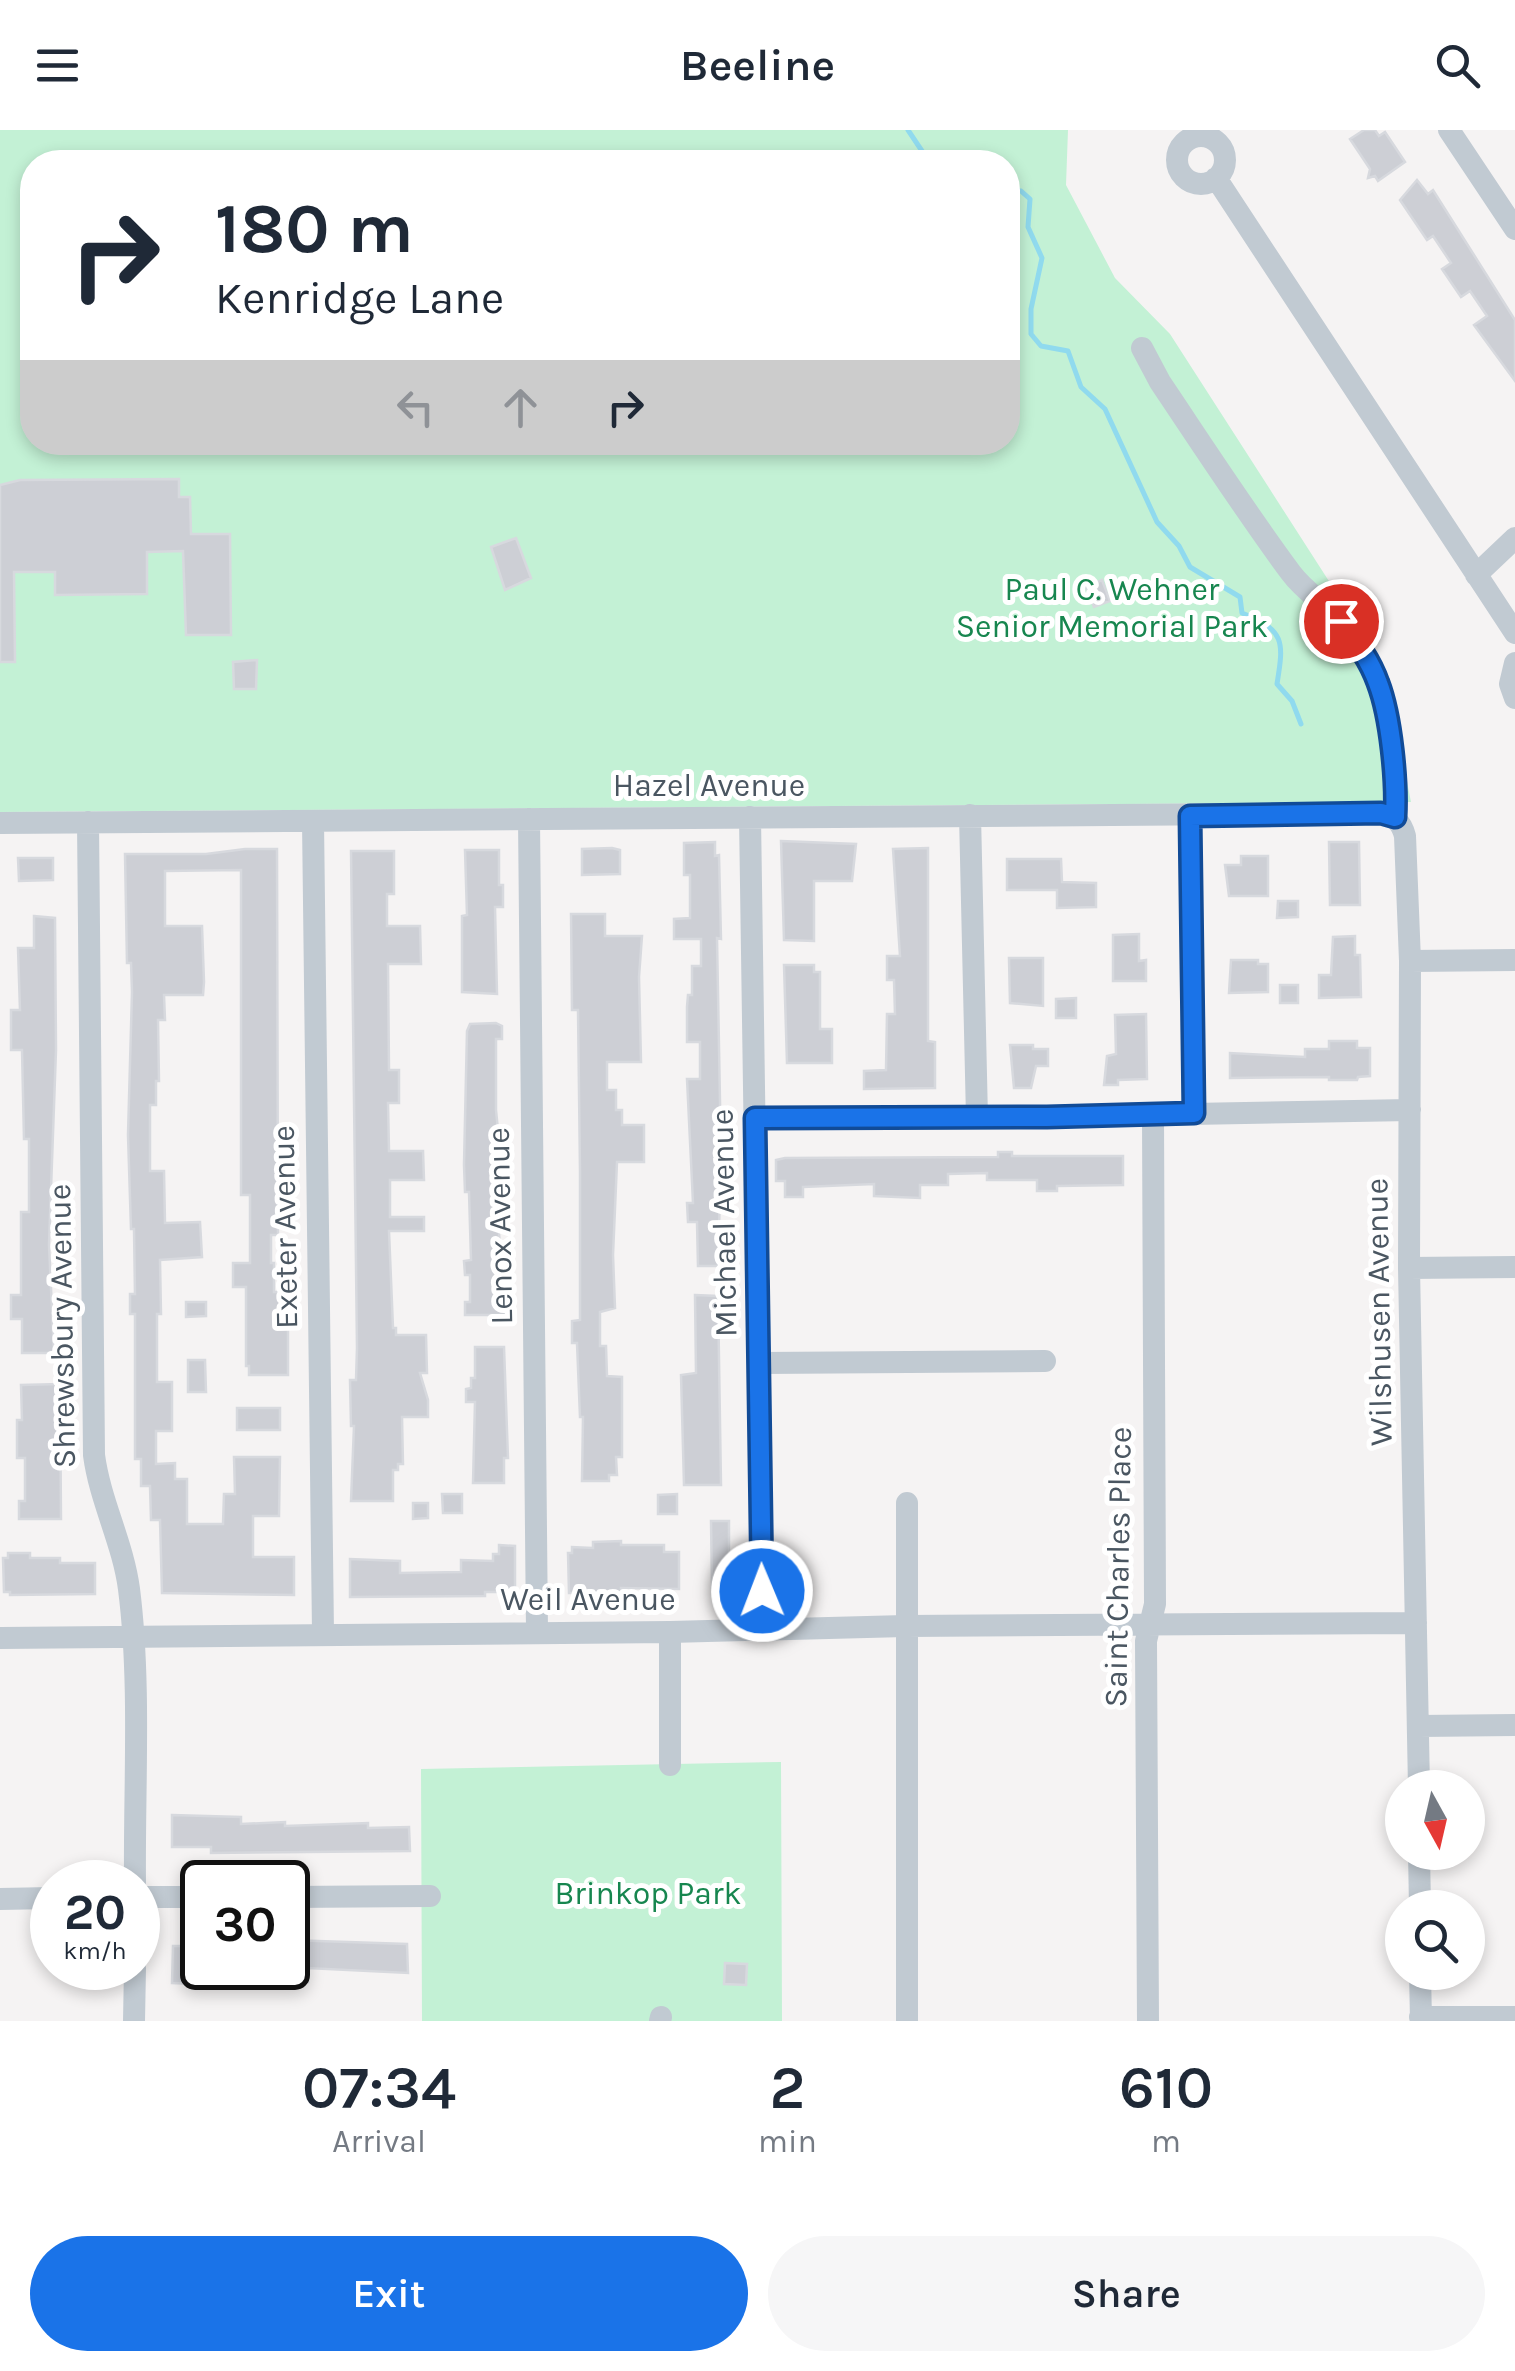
<!DOCTYPE html>
<html lang="en">
<head>
<meta charset="utf-8">
<style>
	body { margin:0; font-family:Karla,sans-serif; background:#f6f6f7; color:#1f2937; height:100vh; display:flex; flex-direction:column; font-size:38px; white-space:nowrap }
	* { box-sizing:border-box; margin:0 }
	p { font-size:32px; color:#747a83 }
	.icon { flex:none; width:55px; height:55px; fill:none; stroke:currentColor; stroke-width:2; stroke-linecap:round; stroke-linejoin:round }
	.map { position:relative; height:1891px; overflow:hidden }
	.sheet { display:flex; flex-direction:column; background:#fff; flex:1 }
	.sheet>* { flex:none }
	.top-card { position:absolute; left:20px; top:20px; width:1000px; height:305px; border-radius:40px; box-shadow:0 5px 15px #0003; background:#fff; color:#1f2937; overflow:hidden }
	.needle { width:65px; rotate:172deg }
	.controls { position:absolute; left:1385px; top:1640px; display:grid; gap:20px }
	.controls a { display:grid; place-items:center; width:100px; height:100px; border-radius:50%; background:#fff; box-shadow:0 5px 15px #0003; font-size:50px }
	.speed { position:absolute; left:30px; top:1730px; display:flex; gap:20px; font-size:50px; font-weight:700; text-align:center }
	.speed>* { display:grid; place-content:center; width:130px; height:130px; border-radius:50%; background:#fff; box-shadow:0 5px 15px #0003; line-height:1 }
	.speed small { font-size:25px; font-weight:400 }
	.speed .limit { border:5px solid #111; border-radius:15px; background:#fff; color:#111 }
	.pin { position:absolute; display:grid; place-items:center; width:85px; height:85px; color:#fff; margin:-42px; border:5px solid #fff; border-radius:50%; box-shadow:0 2px 10px #0007 }
	.me { position:absolute; width:110px; margin:-55px; rotate:359deg; stroke-linejoin:round; filter:drop-shadow(0 0 8px #0008) }
	.turn { display:flex; align-items:center; gap:35px; height:210px; padding:0 30px; font-size:45px }
	.turn .icon { width:130px; height:130px; stroke-width:2.5 }
	.turn b { display:block; font-size:70px; line-height:85px }
	.lanes { display:flex; align-items:center; height:95px; padding:0 30px; background:#0003; justify-content:center; gap:50px; direction:ltr }
	.lanes .off { opacity:.35 }
	.eta { display:flex; justify-content:space-evenly; align-items:center; height:170px; text-align:center }
	.eta b { font-size:60px; font-weight:600; line-height:70px }
	.button { display:flex; gap:20px; margin-top:auto; padding:20px 30px }
	.button a { flex:1; height:115px; border-radius:60px; background:#1a73e8; color:#fff; font-size:40px; font-weight:600; line-height:115px; text-align:center }
	.button a+a { background:#f6f6f7; color:#1f2937 }
	header { display:flex; justify-content:space-between; align-items:center; height:130px; padding:0 30px; background:#fff; font-size:45px; font-weight:600 }
	.map>svg:first-child { display:block }
	.green { fill:#c3f1d5; fill-rule:evenodd }
	.lines { fill:none; stroke-linecap:round; stroke-linejoin:round }
	.stream { stroke:#90daee; stroke-width:5 }
	.building { fill:#cdcfd5; stroke:#d7d9de; stroke-width:2.5 }
	.minor { stroke:#c1cad2; stroke-width:22 }
	.route-casing { stroke:#114b97; stroke-width:25 }
	.route { stroke:#1a73e8; stroke-width:18 }
	.labels { text-anchor:middle; dominant-baseline:central; stroke-width:10; stroke-linejoin:round; paint-order:stroke }
	.park-label { font-size:32px; fill:#17864f; stroke:#fff }
	.street-label { font-size:32px; fill:#4a5661; stroke:#fff }
</style>
</head>
<body>
<header><svg class="icon" aria-label="menu" viewBox="0 0 24 24"><path d="M4 6h16M4 12h16M4 18h16"/></svg>Beeline<svg class="icon" aria-label="search" viewBox="0 0 24 24"><circle cx="10" cy="10" r="6"/><path d="M15 15l6 6"/></svg></header>
<div class="map">
<svg width="1515" height="1891" viewBox="0 0 1515 1891">
	<rect width="100%" height="100%" fill="#f5f3f3"/>
	<!-- green -->
	<path class="green" d="M0,0H1068L1066,55L1115,148L1170,204L1361,501L1389,561L1411,672L0,682ZM32,32H1008V312H32Z
		M781,1632L782,1891H422L421,1639Z"/>
	<g class="lines">
		<!-- stream -->
		<path class="stream" d="M908,0L928,30L935,32
			M1008,60L1021,61L1030,69L1028,97L1042,128L1031,179V204L1041,216L1068,221L1081,257L1105,279L1157,392L1179,416L1190,437L1240,467L1242,483C1285,500 1284,511 1277,554L1292,571L1301,594"/>
	</g>
	<!-- building -->
	<path class="building" d="M1364,0H1375L1379,6L1385,2L1405,32L1378,51L1375,46L1368,48L1370,39L1350,9Z
		M1417,50L1428,64L1433,60L1515,190V251L1474,195L1487,186L1470,161L1461,167L1442,139L1451,133L1433,106L1427,110L1400,70Z
		M179,349V367H190L191,404H230L231,505H186L183,421L147,422V464L55,465V442H14L15,532H0V355L20,350Z
		M516,408L531,448L505,460L491,417Z
		M1102,450L1110,471L1094,477L1086,457Z
		M257,530L256,559H234L233,532Z
		M781,711L856,714L852,751H814V811L784,810Z
		M715,712V726L719,725L721,809L717,808L721,1026L718,1136H698L697,1092H688L687,1073H693L687,949H700V912H687V877L688,865H692V836H701V809H674V789L690,788V745H684V713Z
		M1329,712H1359L1360,775H1330Z
		M612,718L620,720V744L582,745V719Z
		M928,718V911L935,912V958L864,959V941L886,940L887,884H895L894,850H887V826H900L893,719Z
		M245,719H277L278,1105H271V1133H274V1162H281L282,1198H288V1245H249V1236H246V1157H233V1133H250V1065H241V740L165,741V796H202L204,852L203,865H164L165,890H158L159,951H156V975H150V1041H164L165,1093L200,1092L202,1127L160,1130L161,1184H157V1252H172V1301H156V1334L175,1333V1349H187V1394H223L224,1364H235L234,1327H280L279,1386H253V1427H294V1465L162,1463L160,1390H151L150,1356H141V1329H135V1184H130V1164H135L134,1099H131L128,1005L132,862L131,833H127L125,724H206Z
		M465,720H499V755H503V777H495L497,864L462,862V786L467,785Z
		M351,721H394V764H387V796H420L421,834H388L389,940H399V973H388L389,1021H423L424,1050H390V1087H424V1101H389L393,1198H396V1205H426L427,1243H420L428,1270V1287H402L403,1334H398V1340H393V1371H351L354,1296H351L350,1250H356L357,1218Z
		M1241,726H1268V766H1229L1225,735H1241Z
		M18,728H53V750L19,751Z
		M1007,729H1061L1062,752L1096,753V777L1057,778V760H1007Z
		M1278,771H1298V787L1277,788Z
		M571,784H605V806H642L639,847L641,932H607V960H616V980H622V995H644V1032H617L613,1125L615,1178L600,1182V1216H606L607,1246L622,1247V1327H616L617,1345H609V1351H582L583,1287H580L577,1213H572V1191L580,1190V1041L578,880H572Z
		M34,786L55,788L56,920L49,1115L54,1223H22V1189H11V1165H21V1082H29V1009H24L22,920H11V880H20L18,818H34Z
		M1139,804V831L1146,830V851H1113V805Z
		M1355,806V825H1360L1361,867L1319,868V845H1331L1333,807Z
		M1009,828H1043V876L1010,873Z
		M1231,830H1258V834H1268V862L1229,863Z
		M784,835H814V842H820V899H832V933H787Z
		M1280,855H1298V873H1280Z
		M1076,868V888H1056V869Z
		M1146,884L1147,949L1118,950V955H1104L1107,926L1116,924L1115,885Z
		M496,893L502,896V909H496V980L500,1020L497,1075L501,1130H506V1185H465V1172H470V1145H465L464,1131L471,1130L469,1062H465L464,1035L467,901L470,894Z
		M1329,911H1357V918H1370V946L1358,947L1357,950H1329V947L1230,948V923L1305,927V919H1329Z
		M1010,915H1033V919H1048V936H1036L1031,958H1014Z
		M998,1022H1012V1026H1123V1055L1057,1056V1061H1037V1050H987V1043L948,1044V1055H920V1068L874,1066V1054L803,1057V1067H785V1051H776V1030L785,1028L998,1027Z
		M695,1165L718,1166L721,1355H684L681,1245L696,1243Z
		M186,1172H206V1186L186,1187Z
		M475,1217H504L508,1328H504V1353H473L475,1272H466V1259L471,1258V1248H475Z
		M188,1230H205L206,1262H188Z
		M60,1254L61,1389H19V1371H25V1328H17V1290H22L21,1255Z
		M237,1278H280V1300H237Z
		M442,1364H462V1383H443Z
		M677,1364V1384H658V1365Z
		M413,1373H428V1388L413,1389Z
		M711,1391H729V1425H734L735,1458H712Z
		M621,1411V1415H664V1422H679V1459L621,1458V1463H569L568,1423H572V1417L593,1418V1412Z
		M499,1415L515,1416V1462H485V1466L350,1467V1429L400,1431V1443L461,1442V1430L493,1431V1424H499Z
		M8,1423H30V1428H60V1433H95V1464L10,1465V1462H4L3,1428H8Z
		M172,1685L241,1687V1694L285,1692V1696L368,1693V1698L409,1697L410,1721L211,1723V1717H172Z
		M288,1810L407,1814L408,1843L307,1838L308,1852L242,1853V1838H288Z
		M184,1811L202,1812V1838H195V1854L172,1853L173,1816H184Z
		M725,1833L747,1834L746,1855L724,1854Z"/>
	<g class="lines">
		<!-- minor -->
		<path class="minor" d="M1449,0L1515,99
			M1177 30a24 24 0 1 1 48 0a24 24 0 1 1-48 0Z
			M1216,48L1515,503
			M1142,218L1160,252C1203,316 1245,381 1291,443C1305,462 1326,474 1341,491C1386,542 1399,622 1395,687
			M1476,445L1515,408
			M1515,533L1510,554L1515,568
			M970,685L977,988
			M1190,686L1193,983
			M750,687L762,1499
			M529,689L537,1502
			M313,691L323,1503
			M88,692L94,1325C100,1371 123,1413 129,1459C141,1554 134,1657 135,1752
			M0,693L1381,683C1395,687 1401,691 1405,706L1410,831L1409,1138L1419,1658
			M1410,831L1515,830
			M755,987L977,988L1410,980
			M1409,1138L1515,1137
			M758,1233L1045,1231
			M670,1502V1635
			M0,1508L670,1502L905,1496L1416,1493
			M1419,1596L1515,1595
			M1419,1722L1420,1778
			M138,1767H202
			M288,1767L430,1766
			M0,1769L52,1768
			M1420,1842L1421,1891
			M1420,1887H1515
			M134,1891L135,1838
			M660,1891L661,1887
			M907,1891V1373
			M1148,1891L1146,1511L1155,1474L1153,986"/>
	</g>
	<g class="lines">
		<!-- route casing -->
		<g class="route-casing">
			<path id="route" d="M762,1461L755,988L1047,987L1194,983L1190,686L1381,683L1395,687C1397,651 1391,587 1378,553C1370,530 1355,510 1341,491"/>
		</g>
		<!-- route -->
		<use href="#route" class="route"/>
	</g>
	<g class="labels">
		<!-- park labels -->
		<g class="park-label">
			<text x="1112" y="459">Paul C. Wehner<tspan x="1112" dy="37">Senior Memorial Park</tspan></text>
			<text x="648" y="1763">Brinkop Park</text>
		</g>
		<!-- street labels -->
		<g class="street-label">
			<text x="709" y="655">Hazel Avenue</text>
			<text transform="translate(724 1093) rotate(-91)">Michael Avenue</text>
			<text transform="translate(500 1096) rotate(-91)">Lenox Avenue</text>
			<text transform="translate(285 1097) rotate(-91)">Exeter Avenue</text>
			<text transform="translate(1379 1182) rotate(-91)">Wilshusen Avenue</text>
			<text transform="translate(62 1196) rotate(-91)">Shrewsbury Avenue</text>
			<text transform="translate(1118 1437) rotate(-89)">Saint Charles Place</text>
			<text x="588" y="1469">Weil Avenue</text>
		</g>
	</g>
</svg>
<div class="controls">
<a><svg class="needle" viewBox="-14 -14 28 28"><path d="M0-13l5 13h-10z" fill="#e53935"/><path d="M0 13l5-13h-10z" fill="#747a83"/></svg></a>
<a><svg class="icon" aria-label="search" viewBox="0 0 24 24"><circle cx="10" cy="10" r="6"/><path d="M15 15l6 6"/></svg></a>
</div>
<div class="speed"><div>20<small>km/h</small></div><div class="limit">30</div></div>
<div class="pin" style="left:1341px;top:491px;background:#d93025"><svg class="icon" aria-label="arrive" viewBox="0 0 24 24"><path d="M6 21V4h12l-3 4 3 4H6"/></svg></div>
<svg class="me" style="left:762px;top:1461px" viewBox="-20 -20 40 40"><circle r="17" fill="#1a73e8" stroke="#fff" stroke-width="3"/><path d="M0-11L8 9 0 5-8 9z" fill="#fff"/></svg>
<div class="top-card">
<div class="turn"><svg class="icon" aria-label="right" viewBox="0 0 24 24"><path d="M7 20v-9h11M14 6l5 5-5 5"/></svg><div><b>180 m</b>Kenridge Lane</div></div>
<div class="lanes"><svg class="icon off" aria-label="left" viewBox="0 0 24 24"><path d="M17 20v-9H6M10 6l-5 5 5 5"/></svg><svg class="icon off" aria-label="ahead" viewBox="0 0 24 24"><path d="M12 20V5M6 11l6-6 6 6"/></svg><svg class="icon" aria-label="right" viewBox="0 0 24 24"><path d="M7 20v-9h11M14 6l5 5-5 5"/></svg></div>
</div>
</div>
<section class="sheet">
<div class="eta">
<div><b>07:34</b><p>Arrival</p></div>
<div><b>2</b><p>min</p></div>
<div><b>610</b><p>m</p></div>
</div>
<div class="button"><a>Exit</a><a>Share</a></div>
</section>
</body>
</html>
